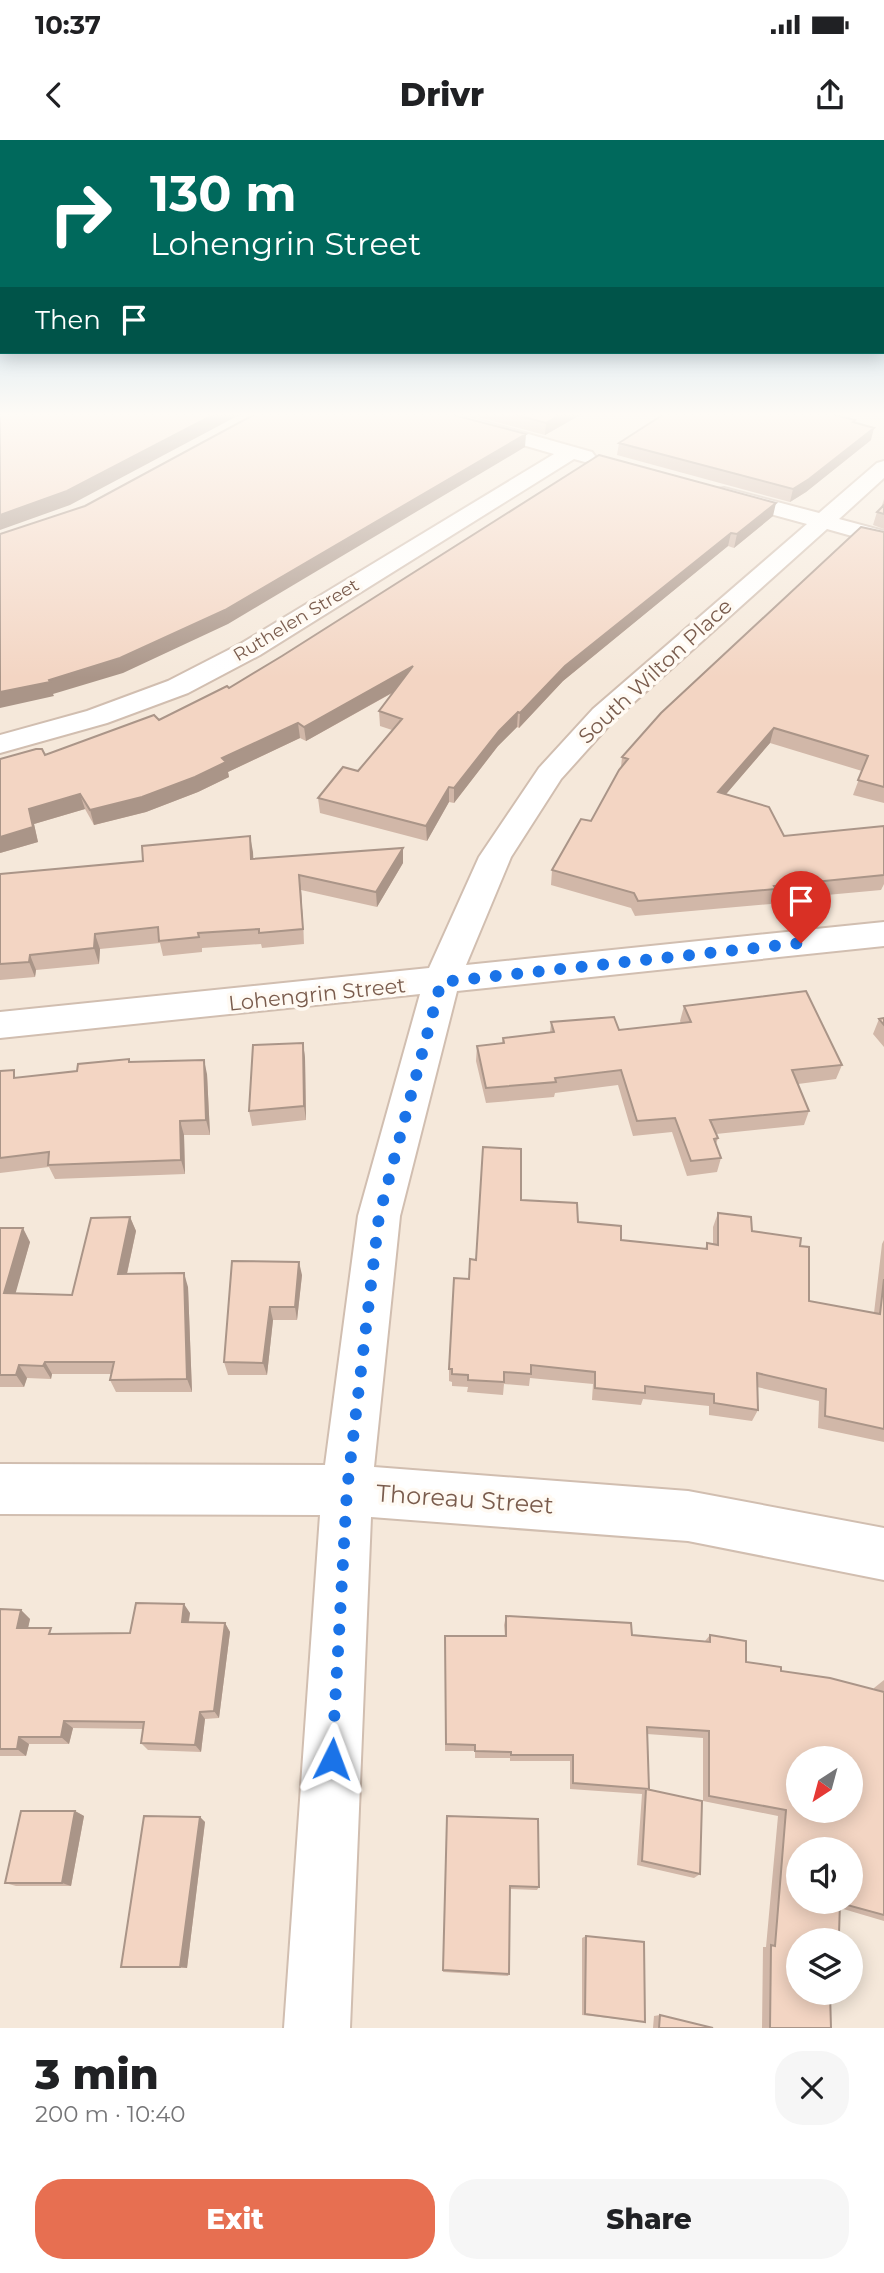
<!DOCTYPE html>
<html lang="en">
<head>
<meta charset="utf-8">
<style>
	body { margin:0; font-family:Montserrat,sans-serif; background:#f6f6f6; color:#202124; height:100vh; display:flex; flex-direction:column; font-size:26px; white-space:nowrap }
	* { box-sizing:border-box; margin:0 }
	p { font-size:23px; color:#757577 }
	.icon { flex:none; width:38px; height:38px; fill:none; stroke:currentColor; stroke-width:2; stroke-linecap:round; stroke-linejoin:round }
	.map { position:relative; height:1888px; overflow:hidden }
	.sheet { display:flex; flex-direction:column; background:#fff; flex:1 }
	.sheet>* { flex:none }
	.hud { position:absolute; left:0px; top:0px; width:886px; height:214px; box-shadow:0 4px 18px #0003; background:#00695c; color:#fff; overflow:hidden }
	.needle { width:46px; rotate:216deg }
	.controls { position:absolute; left:786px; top:1606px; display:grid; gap:14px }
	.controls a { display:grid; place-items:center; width:77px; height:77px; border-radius:50%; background:#fff; box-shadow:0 4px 18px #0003; font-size:35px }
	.pin { position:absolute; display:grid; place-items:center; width:60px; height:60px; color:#fff; margin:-72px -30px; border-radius:50% 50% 50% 0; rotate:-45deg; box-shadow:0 0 7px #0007 }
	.pin .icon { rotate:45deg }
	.me { position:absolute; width:77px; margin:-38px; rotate:3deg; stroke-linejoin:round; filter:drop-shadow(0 0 5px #0008) }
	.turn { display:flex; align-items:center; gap:24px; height:147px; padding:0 35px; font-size:32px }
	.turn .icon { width:91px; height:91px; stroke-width:2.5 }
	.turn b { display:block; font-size:49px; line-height:60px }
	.then { display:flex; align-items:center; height:66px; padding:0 35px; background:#0003; gap:14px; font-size:26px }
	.round { display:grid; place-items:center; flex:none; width:74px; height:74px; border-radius:28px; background:#f6f6f6 }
	.overview { display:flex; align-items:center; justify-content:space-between; height:119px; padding:0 35px }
	h1 { font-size:42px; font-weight:800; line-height:52px }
	.button { display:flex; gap:14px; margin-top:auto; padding:14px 35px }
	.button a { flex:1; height:80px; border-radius:28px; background:#e76f51; color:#fff; font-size:28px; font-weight:800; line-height:80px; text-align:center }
	.button a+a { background:#f6f6f6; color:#202124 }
	.status { display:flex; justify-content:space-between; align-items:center; height:49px; padding:0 35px; background:#fff; direction:ltr }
	.status svg { height:19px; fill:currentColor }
	header { display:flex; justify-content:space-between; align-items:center; height:91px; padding:0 35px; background:#fff; font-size:32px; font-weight:800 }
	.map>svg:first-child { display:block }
	.residential { fill:#f5e8da; fill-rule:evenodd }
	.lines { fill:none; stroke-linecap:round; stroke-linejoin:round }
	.minor-casing { stroke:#d1beb0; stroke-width:4 }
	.minor { fill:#fff; fill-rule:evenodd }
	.wall { fill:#d1b7a8 }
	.shaded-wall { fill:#aa9588 }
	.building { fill:#f3d5c3; stroke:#aa9588; stroke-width:2; fill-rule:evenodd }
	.route { stroke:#1a73e8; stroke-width:12; stroke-dasharray:0 21.6 }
	.labels { text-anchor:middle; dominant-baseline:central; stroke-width:7; stroke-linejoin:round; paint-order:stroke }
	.far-street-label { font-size:18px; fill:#7a5c4d; stroke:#fffaf3 }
	.street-label { font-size:21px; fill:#7a5c4d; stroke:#fffaf3 }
	.near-street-label { font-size:24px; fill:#7a5c4d; stroke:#fffaf3 }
</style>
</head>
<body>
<div class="status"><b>10:37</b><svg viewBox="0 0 49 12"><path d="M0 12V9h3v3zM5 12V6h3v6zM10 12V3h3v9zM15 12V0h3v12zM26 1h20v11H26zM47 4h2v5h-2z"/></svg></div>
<header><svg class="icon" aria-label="back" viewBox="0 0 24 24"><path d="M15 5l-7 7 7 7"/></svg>Drivr<svg class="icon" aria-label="share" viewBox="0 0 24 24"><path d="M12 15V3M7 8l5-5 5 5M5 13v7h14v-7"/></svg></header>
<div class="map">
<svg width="884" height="1888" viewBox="0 0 884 1888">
	<rect width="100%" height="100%" fill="#fdf6ec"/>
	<!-- residential -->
	<path class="residential" d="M0,274H884V1888H0ZM798,1619H850V1671H798ZM798,1710H850V1762H798ZM798,1801H850V1853H798Z"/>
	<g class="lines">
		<!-- minor casing -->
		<g class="minor-casing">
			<path id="minor" d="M427,274H457L592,312L595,316L592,320L585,322L574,319L260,515L188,553L107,583L0,613V595L87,571L168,541L242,503L554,314L429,278Z
				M884,321V338L839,379L884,391V405L827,389L613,581L561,639L511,717L466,825L884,782V806L457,851L400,1076L374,1327L688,1351L884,1388V1440L688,1401L371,1377L350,1888H284L320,1375L0,1374V1324L325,1325L358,1076L420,854L0,898V872L429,828L479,717L539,628L593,569L807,384L716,359L713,354L716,349L724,348L819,373L877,323Z"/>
		</g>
		<!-- minor -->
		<use href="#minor" class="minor"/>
	</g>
	<!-- wall -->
	<path class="wall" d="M466,274H582L545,295Z
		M855,280V282L871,300L806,352L790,362L617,315L619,303Z
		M884,359V389L873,385L877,372L881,368Z
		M773,376L734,408L728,406L563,541L519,588L517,587L498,606L454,663L449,662L427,701L320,673L318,658L358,631L392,590L380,586L379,571L394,552L306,601L300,598L228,632L229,637L198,652L146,672L94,685L85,669L34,684L38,702L0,713L45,615L159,580L229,548Z
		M884,392V663L853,655L862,631L770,603L726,654L784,696L884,686V744L881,750L772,760L771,764L635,776L631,768L551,745L552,730L591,681L621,627L622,617Z
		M253,712V719L403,723L377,767L301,750L304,804L262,808L261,804L202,808V812L163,816L160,803L100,809L99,824L36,830L35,837L0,840V734Z
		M684,866L842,925L836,939L798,944L809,971L804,985L716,994L718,998L716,1004L721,1018L717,1032L687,1036L672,992L633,996L618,945L555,953L554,957L486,963L476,921L477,906L502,903L503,898L550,893L551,882L619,890L681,883L680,881Z
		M884,878V907L873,894L879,879Z
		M303,903L305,918L306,980L252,986L249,971Z
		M130,922L207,934L210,995H184L185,1034L55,1039L49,1027L0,1033V931L18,938L77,931Z
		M521,1060L578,1082L621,1100L705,1109L707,1103L713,1104V1087L718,1073L752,1091L800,1106L809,1161L874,1173L882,1104L884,1100V1302L818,1288L819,1261L757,1247L758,1270L752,1281L709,1275V1266L643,1259L641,1265L592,1260L593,1244L530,1238L529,1246L504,1244L503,1255L467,1252L468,1247L452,1246V1242L449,1241V1229L469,1139L476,1120Z
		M130,1077L136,1091L127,1134L188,1147L192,1252H116L110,1240L111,1234H52L51,1239L27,1238L24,1247H0V1088L30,1102L15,1153L72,1155Z
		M232,1121L302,1135L297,1180H273L267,1235H228L224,1222Z
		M0,1469L21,1470L30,1479L28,1488L56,1494L130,1493L190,1473L189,1482L225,1483L230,1492L219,1578L205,1579L201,1612L148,1610L141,1603L143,1589L73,1588L69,1604H29L26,1616H0Z
		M506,1476L632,1495L705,1501L710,1495L746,1522L781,1531L874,1550V1548L884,1540V1781L840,1768L839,1794L829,1796L831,1888H762L763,1807H766L778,1676L703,1661V1598L647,1594L649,1649L700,1734L694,1738L637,1725L642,1654L570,1649V1621H510V1618H475V1611H445V1505L505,1496L504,1485Z
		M75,1671L84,1676L71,1746H16L5,1743Z
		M447,1676L539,1747L537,1750L510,1749L509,1834L508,1836L443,1832Z
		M200,1677L205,1682L187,1828H130L121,1827Z
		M586,1796L645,1882L582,1875V1798Z
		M660,1875L713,1888H653L654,1876Z"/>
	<!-- shaded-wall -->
	<path class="shaded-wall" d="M215,274H241L70,365L0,390V375Z
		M561,274H582L545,295L546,283Z
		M874,288L871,300L806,352L790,362L793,349Z
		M526,294L525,307L228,484L123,533L53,554L54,556L0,568V552L49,540Z
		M776,363L773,376L734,408L737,394Z
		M731,393L728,406L563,541L519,588L520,573L565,526Z
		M413,526V541L306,601L304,587Z
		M518,572L517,587L498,606L454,663V648L499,591Z
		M298,583L300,598L228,632L229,637L198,652L146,672L94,685L90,670L222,618Z
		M774,588L770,603L715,667L718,652Z
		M449,647V662L427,701L426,686Z
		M80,654L85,669L34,684L38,702L0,713V697L29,669Z
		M250,696L253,712L254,734L251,719Z
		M403,708V723L377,767L376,752Z
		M299,735L301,750L304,804L303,789Z
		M95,794L100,809L99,824L94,808Z
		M30,815L36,830L35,837L29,822Z
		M303,903L305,918L306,980L304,966Z
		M204,920L207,934L210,995L206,980Z
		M180,981L184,995L185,1034L181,1020Z
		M130,1077L136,1091L124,1147L118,1134Z
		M23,1088L30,1102L12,1166L4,1153Z
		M299,1122L302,1135L297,1180L295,1167Z
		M184,1133L188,1147L192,1252L187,1239Z
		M270,1167L273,1180L267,1235L263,1223Z
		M45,1222L52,1234L51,1239L43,1226Z
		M19,1225L27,1238L24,1247L16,1235Z
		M184,1464L190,1473L187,1491L182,1482Z
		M21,1470L30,1479L26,1497L17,1488Z
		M225,1483L230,1492L219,1578L214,1571Z
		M200,1572L205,1579L201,1612L195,1605Z
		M64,1581L73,1588L69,1604L61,1597Z
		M19,1597L29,1604L26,1616L17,1609Z
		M75,1671L84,1676L71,1746L62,1743Z
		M200,1677L205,1682L187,1828L180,1827Z"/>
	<!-- building -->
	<path class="building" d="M0,274H215L67,351L0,375Z
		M255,274H450L526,294L225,470L120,518L49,540L50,542L0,552V394L85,366Z
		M513,274H561L546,283Z
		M664,274H831L855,280L853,282L874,288L809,339L793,349L619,303Z
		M599,315L776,363L737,394L731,393L565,526L520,573L518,572L499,591L454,648L449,647L426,686L318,658L343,627L358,631L402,579L379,571L413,526L304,587L298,583L222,618L226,622L195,637L142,657L90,670L80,654L29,669L33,687L0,697V619L36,609H42L45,615L154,575L159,580L227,546L229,548L282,516Z
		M884,365V374L877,372Z
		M861,387L884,392V647L858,640L868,616L774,588L718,652L769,667L784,696L884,686V735L774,746L776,749L638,761L634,753L552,730L581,679L591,681L619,630L628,619L622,617L661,573Z
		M250,696L251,719L403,708L376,752L299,735L303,789L259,793V789L198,793L199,797L159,801L158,787L95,794L94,808L30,815L29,822L0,824V734L143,721L142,706Z
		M806,851L842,925L792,930L809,971L710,980L718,998L714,999L721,1018L691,1021L675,978L637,981L621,930L555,938L556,942L486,948L477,906L504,903L503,898L554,892L551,882L614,877L619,890L691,882L684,866Z
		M884,878V885L879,879Z
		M303,903L304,966L249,971L253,905Z
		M129,919V922L204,920L206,980L180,981L181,1020L48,1025L49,1012L0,1018V931L14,930V938L77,931L78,924Z
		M483,1007L521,1009V1060L577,1063L578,1082L621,1086V1100L707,1109V1103L718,1105V1073L751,1077L752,1091L801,1098L800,1106L809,1107V1161L880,1174L884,1139V1289L825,1276L826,1249L757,1233L758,1270L714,1263V1254L645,1246V1253L595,1248V1232L531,1225V1234L504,1232V1242L468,1240V1235L452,1234V1229H449L454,1138L469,1139L470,1119L476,1120Z
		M130,1077L118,1134L184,1133L187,1239L110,1240L114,1222H45L43,1226L19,1225L16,1235H0V1088H23L4,1153L72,1155L91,1078Z
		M232,1121L299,1122L295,1167H270L263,1223L224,1222Z
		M136,1463L184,1464L182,1482L225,1483L214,1571L200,1572L195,1605L141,1603L144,1582L64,1581L61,1597H19L17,1609H0V1469L21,1470L17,1488H51L49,1494L130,1493Z
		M506,1476L631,1483L632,1495L710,1502V1495L746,1501V1522L781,1527V1531L830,1538L884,1552V1775L840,1763L839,1794L829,1791V1801H798V1853H830L831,1888H770L771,1805L775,1806L786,1670L709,1656V1591L647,1587L649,1649L573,1643V1615H511V1612L475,1611V1605L446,1604L445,1496H506ZM798,1619H850V1671H798ZM798,1710H850V1762H798Z
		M646,1649L702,1661L700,1734L642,1721Z
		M21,1671H75L62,1743H5Z
		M144,1676L200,1677L180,1827H121Z
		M447,1676L538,1679L539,1747L510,1746L509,1834L443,1830Z
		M586,1796L644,1802L645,1882L585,1874Z
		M660,1875L713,1888H659Z"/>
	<!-- sky -->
	<linearGradient id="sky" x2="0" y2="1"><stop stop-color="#97c7e8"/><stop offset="0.51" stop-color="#fefbf6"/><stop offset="1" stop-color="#fefbf6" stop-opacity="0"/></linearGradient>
	<rect width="884" height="538" fill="url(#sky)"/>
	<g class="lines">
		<!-- route -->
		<path class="route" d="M332,1619L347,1350L379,1076L441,842L801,803"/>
	</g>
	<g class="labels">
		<!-- far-street labels -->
		<g class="far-street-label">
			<text transform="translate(296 480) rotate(-31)">Ruthelen Street</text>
		</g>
		<!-- street labels -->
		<g class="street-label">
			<text transform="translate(655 531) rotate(-43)">South Wilton Place</text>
			<text transform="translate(317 854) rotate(-6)">Lohengrin Street</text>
		</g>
		<!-- near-street labels -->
		<g class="near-street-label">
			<text transform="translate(465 1359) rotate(4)">Thoreau Street</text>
		</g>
	</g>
</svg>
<div class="controls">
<a><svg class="needle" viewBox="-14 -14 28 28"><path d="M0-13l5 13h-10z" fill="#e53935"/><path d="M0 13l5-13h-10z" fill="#757577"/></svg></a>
<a><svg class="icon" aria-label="sound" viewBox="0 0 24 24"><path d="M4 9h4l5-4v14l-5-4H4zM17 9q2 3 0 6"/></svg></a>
<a><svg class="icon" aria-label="layers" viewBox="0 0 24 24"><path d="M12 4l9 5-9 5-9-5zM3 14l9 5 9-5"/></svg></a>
</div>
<div class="pin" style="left:801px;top:803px;background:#d93025"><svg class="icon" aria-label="arrive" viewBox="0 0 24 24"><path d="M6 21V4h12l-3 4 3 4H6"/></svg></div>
<svg class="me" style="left:332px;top:1619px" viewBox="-20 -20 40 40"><path d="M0-17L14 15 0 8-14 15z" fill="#1a73e8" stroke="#fff" stroke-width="4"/></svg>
<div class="hud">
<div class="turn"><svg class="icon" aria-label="right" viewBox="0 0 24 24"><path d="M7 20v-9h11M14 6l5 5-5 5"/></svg><div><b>130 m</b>Lohengrin Street</div></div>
<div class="then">Then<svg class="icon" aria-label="arrive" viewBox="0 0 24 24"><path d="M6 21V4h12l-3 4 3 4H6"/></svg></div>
</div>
</div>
<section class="sheet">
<div class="overview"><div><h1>3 min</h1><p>200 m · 10:40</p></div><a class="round"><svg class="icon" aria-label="close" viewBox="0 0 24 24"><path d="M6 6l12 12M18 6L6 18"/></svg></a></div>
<div class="button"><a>Exit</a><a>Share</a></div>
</section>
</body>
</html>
